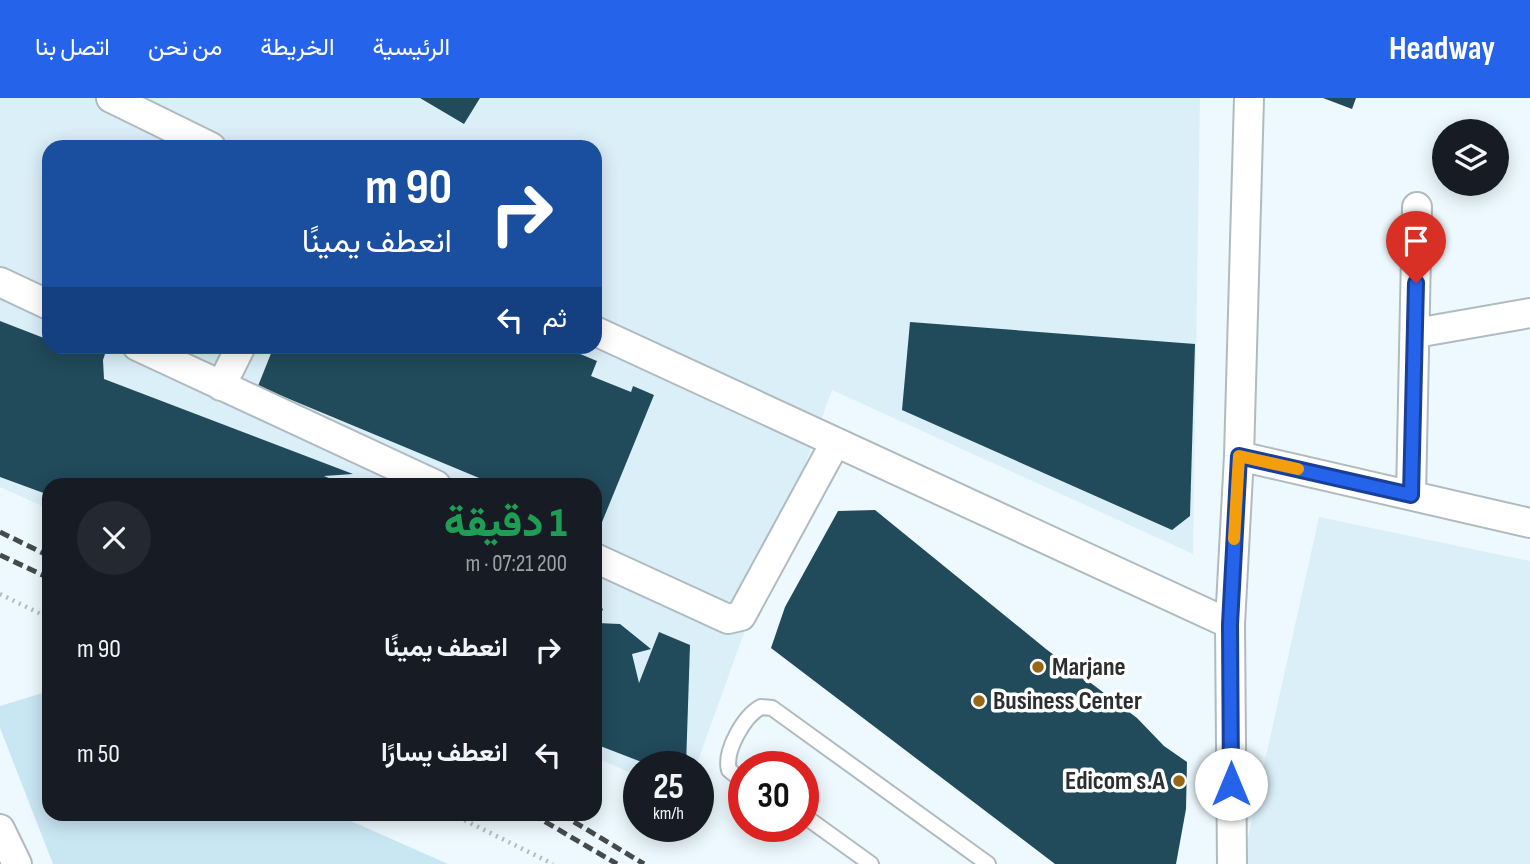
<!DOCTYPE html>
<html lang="ar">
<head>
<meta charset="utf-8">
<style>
	body { margin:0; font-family:"Sofia Sans Condensed",Vazirmatn,sans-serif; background:#242831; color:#f1f3f6; direction:rtl; height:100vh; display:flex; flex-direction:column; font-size:26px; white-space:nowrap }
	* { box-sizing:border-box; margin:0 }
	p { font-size:23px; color:#9ea1a6 }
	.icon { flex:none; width:38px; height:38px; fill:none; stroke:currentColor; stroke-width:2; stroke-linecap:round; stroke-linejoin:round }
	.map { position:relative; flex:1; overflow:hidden; direction:ltr }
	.sheet { position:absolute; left:42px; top:380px; width:560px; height:343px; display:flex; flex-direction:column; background:#171b24; border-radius:21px; box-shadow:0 4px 18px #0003; direction:rtl }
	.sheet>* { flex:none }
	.top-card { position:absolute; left:42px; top:42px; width:560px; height:214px; border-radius:21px; box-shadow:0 4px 18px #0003; direction:rtl; background:#1a4fa0; color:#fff; overflow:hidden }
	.fabs { position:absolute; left:1432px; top:21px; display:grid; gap:14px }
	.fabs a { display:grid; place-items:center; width:77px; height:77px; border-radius:50%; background:#171b24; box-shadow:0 4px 18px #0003; font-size:35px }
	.speed { position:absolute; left:623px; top:653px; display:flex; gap:14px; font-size:35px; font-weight:700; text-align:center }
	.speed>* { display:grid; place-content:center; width:91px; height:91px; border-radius:50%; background:#171b24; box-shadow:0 4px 18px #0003; line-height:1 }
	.speed small { font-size:18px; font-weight:400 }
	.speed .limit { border:10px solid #d22; background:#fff; color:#111 }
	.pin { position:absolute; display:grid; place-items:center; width:60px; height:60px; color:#fff; margin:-72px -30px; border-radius:50% 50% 50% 0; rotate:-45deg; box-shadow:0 0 7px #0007 }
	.pin .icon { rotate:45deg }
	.me { position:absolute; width:77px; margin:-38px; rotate:0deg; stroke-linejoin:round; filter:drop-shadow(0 0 5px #0008) }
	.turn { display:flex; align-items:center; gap:24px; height:147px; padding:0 35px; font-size:32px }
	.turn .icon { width:91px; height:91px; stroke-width:2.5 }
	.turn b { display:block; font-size:49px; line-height:60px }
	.then { display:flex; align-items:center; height:66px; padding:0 35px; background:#0003; gap:14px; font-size:26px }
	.round { display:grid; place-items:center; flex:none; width:74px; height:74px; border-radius:37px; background:#242831 }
	.head { display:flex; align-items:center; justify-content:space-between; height:119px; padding:0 35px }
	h1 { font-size:42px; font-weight:800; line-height:52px; color:#1e9e55 }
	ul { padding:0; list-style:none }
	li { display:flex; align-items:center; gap:21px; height:105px; padding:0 35px }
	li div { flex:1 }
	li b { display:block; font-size:26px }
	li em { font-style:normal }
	header { display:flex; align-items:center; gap:42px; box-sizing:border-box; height:98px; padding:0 35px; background:#2563eb; color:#fff }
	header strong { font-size:33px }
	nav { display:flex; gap:38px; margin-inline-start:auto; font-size:24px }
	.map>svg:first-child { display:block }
	.built { fill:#dbeff8; fill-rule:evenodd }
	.green { fill:#c9e6f3 }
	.building { fill:#214a5a }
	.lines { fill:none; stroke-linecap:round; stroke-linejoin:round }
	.lane-casing { stroke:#b0bbc0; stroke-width:18 }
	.street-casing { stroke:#b0bbc0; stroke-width:32 }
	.path { stroke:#b2bbbf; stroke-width:4.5; stroke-dasharray:2 5; stroke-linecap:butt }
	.lane { stroke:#fff; stroke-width:14 }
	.street { stroke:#fff; stroke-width:28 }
	.rail { stroke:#454a4c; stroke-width:5; stroke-dasharray:10 5; stroke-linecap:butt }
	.route-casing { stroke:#184099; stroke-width:18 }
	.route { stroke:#2563eb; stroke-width:12 }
	.slow { stroke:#f59e0b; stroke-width:12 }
	.poi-dot { fill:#956716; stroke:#fff; stroke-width:2.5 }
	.labels { text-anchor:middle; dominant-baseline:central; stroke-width:7; stroke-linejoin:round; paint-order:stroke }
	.poi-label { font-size:26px; font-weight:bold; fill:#2b2f31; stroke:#fff; text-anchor:start }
</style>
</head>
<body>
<header>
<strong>Headway</strong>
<nav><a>الرئيسية</a><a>الخريطة</a><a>من نحن</a><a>اتصل بنا</a></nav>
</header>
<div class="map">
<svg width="1530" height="766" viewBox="0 0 1530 766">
	<rect width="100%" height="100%" fill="#edf9fe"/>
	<!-- built -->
	<path class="built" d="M0,0H1200L1193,456L832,292L696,668H639V679L595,659V387H49V411L0,389ZM49,49H595V248H49Z
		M1319,419L1530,463V766H1242Z"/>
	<!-- green -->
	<path class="green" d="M49,593V716H335L448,766H53L0,630V608Z"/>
	<!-- building -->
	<path class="building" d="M420,0H480L464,26Z
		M1323,0H1356L1352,11Z
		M0,223L49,242V248L107,250L103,262L104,281L353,376L324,378L345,387H49V397L0,379Z
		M910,224L1195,246L1190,418L1172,432L902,312Z
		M274,248H561L597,263L591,278L631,294L633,288L654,297L600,429L595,428V387H496L258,288Z
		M875,412L1046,551L1137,620L1164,648L1187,664L1186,711L1176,766H1055L771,550L785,509L838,413Z
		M595,505L603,511L597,525L620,526L651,551L632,556L639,585L659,534L690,547L686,668H652L595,646Z"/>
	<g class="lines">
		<!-- lane casing -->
		<g class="lane-casing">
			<path id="lane" d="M744,684L729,672C724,653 744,618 761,609L772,610L988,766
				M803,717L871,766"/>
		</g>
		<!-- street casing -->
		<g class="street-casing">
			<path id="street" d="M111,0L211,49
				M0,184L49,207
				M595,233L1230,526
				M1416,235L1530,215
				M137,248L436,387
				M221,288L241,248
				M1239,358L1530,425
				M1411,397L1417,109
				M595,460L728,521L741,518L835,345
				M0,731L17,766
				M1232,766L1230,526L1239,358L1249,0"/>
		</g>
		<!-- path -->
		<path class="path" d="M0,496L49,520
			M452,716L553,766"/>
		<!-- lane -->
		<use href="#lane" class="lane"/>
		<!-- street -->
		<use href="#street" class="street"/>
		<!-- rail -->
		<path class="rail" d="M0,434L49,458
			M0,457L49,480
			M532,716L617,766
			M561,716L644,766"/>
	</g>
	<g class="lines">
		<!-- route casing -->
		<g class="route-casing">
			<path id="route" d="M1231,686L1230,526L1239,358L1411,397L1416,185"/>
		</g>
		<!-- route -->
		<use href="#route" class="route"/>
		<!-- slow -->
		<path class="slow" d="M1234,441L1239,358L1298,371"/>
	</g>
	<!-- markers -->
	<g class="poi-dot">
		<circle cx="1038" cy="569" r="7"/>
		<circle cx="979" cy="603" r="7"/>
		<circle cx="1179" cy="683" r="7"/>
	</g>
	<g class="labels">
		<!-- poi labels -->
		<g class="poi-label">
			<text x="1052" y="569">Marjane</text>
			<text x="993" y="603">Business Center</text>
			<text x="1165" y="683" text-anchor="end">Edicom s.A</text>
		</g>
	</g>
</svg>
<div class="fabs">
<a><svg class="icon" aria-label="layers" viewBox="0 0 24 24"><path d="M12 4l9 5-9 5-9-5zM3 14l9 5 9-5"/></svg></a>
</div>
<div class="speed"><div>25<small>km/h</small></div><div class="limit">30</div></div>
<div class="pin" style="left:1416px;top:185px;background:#d93025"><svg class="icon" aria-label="arrive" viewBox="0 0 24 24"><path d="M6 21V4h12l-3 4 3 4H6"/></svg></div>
<svg class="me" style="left:1231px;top:686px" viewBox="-20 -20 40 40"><circle r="19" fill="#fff"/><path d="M0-13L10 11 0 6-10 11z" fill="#2563eb"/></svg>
<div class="top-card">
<div class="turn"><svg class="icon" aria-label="right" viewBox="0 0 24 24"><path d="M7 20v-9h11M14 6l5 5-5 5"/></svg><div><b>90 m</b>انعطف يمينًا</div></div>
<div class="then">ثم<svg class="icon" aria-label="left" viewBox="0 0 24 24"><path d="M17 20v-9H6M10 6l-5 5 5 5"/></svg></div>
</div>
<section class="sheet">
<div class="head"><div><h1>1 دقيقة</h1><p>200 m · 07:21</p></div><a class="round"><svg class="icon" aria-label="close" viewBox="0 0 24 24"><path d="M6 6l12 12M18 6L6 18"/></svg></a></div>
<ul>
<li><svg class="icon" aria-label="right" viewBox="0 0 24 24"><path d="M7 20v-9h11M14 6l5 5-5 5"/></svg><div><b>انعطف يمينًا</b></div><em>90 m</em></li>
<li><svg class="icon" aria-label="left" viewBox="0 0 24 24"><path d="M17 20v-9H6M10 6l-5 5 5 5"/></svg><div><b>انعطف يسارًا</b></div><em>50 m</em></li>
</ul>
</section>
</div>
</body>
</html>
